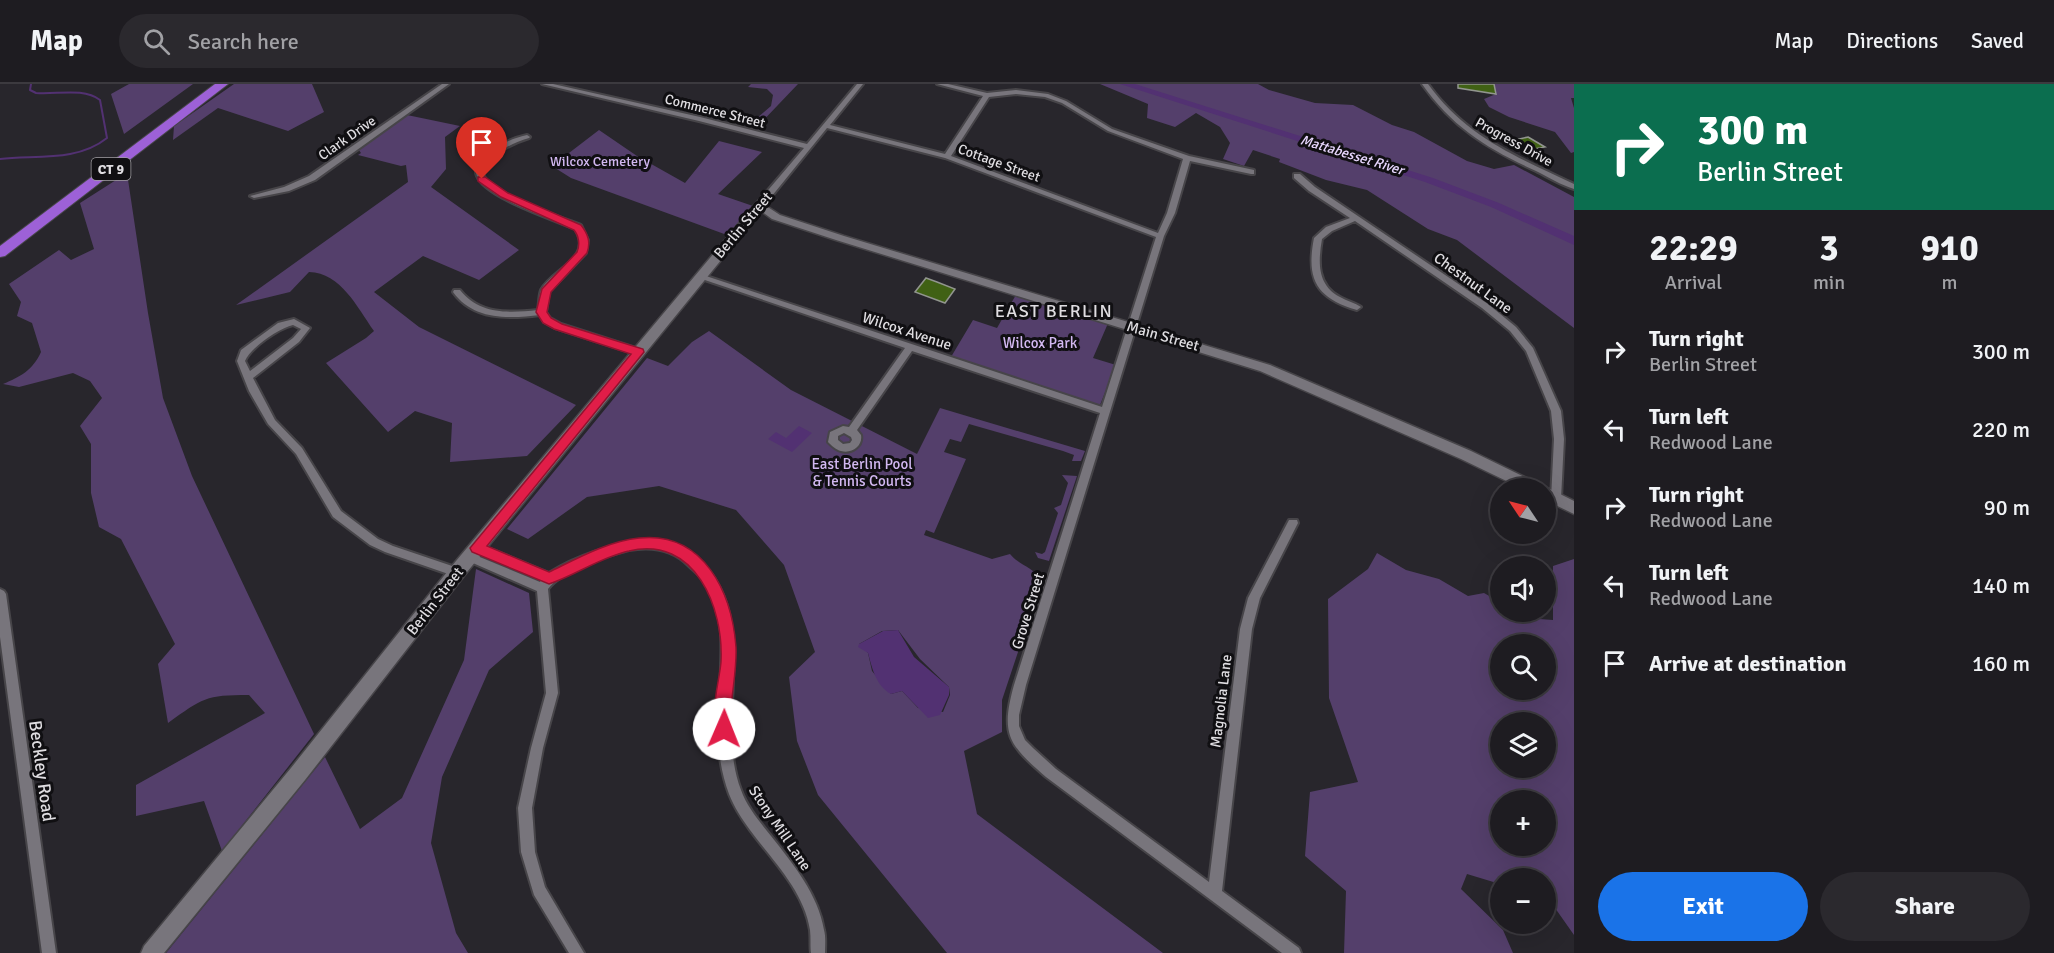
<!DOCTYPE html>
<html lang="en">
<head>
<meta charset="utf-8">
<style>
	body { margin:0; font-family:Signika,sans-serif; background:#2b292e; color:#f1f3f6; height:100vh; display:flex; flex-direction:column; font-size:22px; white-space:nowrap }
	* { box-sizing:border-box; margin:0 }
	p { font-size:20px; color:#a1a1a5 }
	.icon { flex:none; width:33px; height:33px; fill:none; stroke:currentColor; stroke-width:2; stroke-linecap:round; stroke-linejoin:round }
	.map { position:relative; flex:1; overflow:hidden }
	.panel { display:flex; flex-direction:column; background:#1e1c21; width:480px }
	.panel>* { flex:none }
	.top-card { background:#0b6e4f; color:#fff; overflow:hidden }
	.needle { width:39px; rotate:305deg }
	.controls { position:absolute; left:1490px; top:394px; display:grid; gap:12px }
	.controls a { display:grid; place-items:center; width:66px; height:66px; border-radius:50%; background:#1e1c21; box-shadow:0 6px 24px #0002,0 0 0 2px #3c3a3f; font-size:30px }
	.pin { position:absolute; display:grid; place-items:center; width:51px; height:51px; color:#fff; margin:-62px -26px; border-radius:50% 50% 50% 0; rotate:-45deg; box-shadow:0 0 6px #0007 }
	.pin .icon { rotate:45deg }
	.me { position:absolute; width:66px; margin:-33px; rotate:1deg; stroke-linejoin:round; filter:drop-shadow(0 0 4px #0008) }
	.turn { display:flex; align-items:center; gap:21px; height:126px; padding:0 24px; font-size:27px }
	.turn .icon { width:78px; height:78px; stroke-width:2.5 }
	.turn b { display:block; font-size:42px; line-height:51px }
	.eta { display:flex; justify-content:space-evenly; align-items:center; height:102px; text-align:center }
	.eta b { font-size:36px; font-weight:700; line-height:42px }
	.cta { display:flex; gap:12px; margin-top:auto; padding:12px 24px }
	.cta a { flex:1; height:69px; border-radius:36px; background:#1a73e8; color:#fff; font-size:24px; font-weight:700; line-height:69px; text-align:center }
	.cta a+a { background:#2b292e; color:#f1f3f6 }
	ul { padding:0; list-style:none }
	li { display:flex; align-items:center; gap:18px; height:78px; padding:0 24px }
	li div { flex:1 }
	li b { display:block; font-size:22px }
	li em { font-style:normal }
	header { display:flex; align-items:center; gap:36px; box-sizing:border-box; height:84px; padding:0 30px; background:#1e1c21; border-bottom:2px solid #3c3a3f }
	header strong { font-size:28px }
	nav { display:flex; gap:33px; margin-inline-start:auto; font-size:21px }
	.search { width:420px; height:54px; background:#2b292e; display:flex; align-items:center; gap:15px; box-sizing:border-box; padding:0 21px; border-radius:33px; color:#a1a1a5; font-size:22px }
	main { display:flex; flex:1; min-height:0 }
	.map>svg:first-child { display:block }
	.green { fill:#543f6b; fill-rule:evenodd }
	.water { fill:#523172 }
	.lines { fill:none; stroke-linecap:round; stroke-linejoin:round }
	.stream { stroke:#523172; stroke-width:2 }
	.river { fill:#523172; fill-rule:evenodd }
	.building { fill:#406114; stroke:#91958e; stroke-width:1.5 }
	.street-casing { stroke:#474549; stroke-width:4 }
	.secondary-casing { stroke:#474549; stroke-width:3 }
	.highway-casing { stroke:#474549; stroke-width:2 }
	.street { fill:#78757c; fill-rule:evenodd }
	.secondary { fill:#78757c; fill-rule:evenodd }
	.highway { fill:#9d61d7; fill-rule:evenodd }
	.route { fill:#e11d48; stroke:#92132f; stroke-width:1.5 }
	.labels { text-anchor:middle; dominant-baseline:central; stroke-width:6; stroke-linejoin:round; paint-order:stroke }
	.far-street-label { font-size:14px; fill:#dfdde1; stroke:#100f12 }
	.far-water-label { font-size:14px; font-style:italic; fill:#e8d7fe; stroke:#100f12 }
	.far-park-label { font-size:14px; fill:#d2b8f1; stroke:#100f12 }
	.shield { fill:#100f12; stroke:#a19fa3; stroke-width:1.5 }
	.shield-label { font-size:14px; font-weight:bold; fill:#dfdde1 }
	.street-label { font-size:15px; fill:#dfdde1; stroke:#100f12 }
	.park-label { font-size:15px; fill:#d2b8f1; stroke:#100f12 }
	.quarter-label { font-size:18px; letter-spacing:1.5px; fill:#dfdde1; stroke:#100f12 }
	.near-street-label { font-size:18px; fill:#dfdde1; stroke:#100f12 }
</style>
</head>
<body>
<header>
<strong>Map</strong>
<div class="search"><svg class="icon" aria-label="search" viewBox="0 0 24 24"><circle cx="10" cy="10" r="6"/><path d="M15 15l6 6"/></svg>Search here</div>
<nav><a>Map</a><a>Directions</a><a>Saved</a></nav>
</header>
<main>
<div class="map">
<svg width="1574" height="869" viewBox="0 0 1574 869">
	<rect width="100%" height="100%" fill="#28262c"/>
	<!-- green -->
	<path class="green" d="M129,0H193L124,50L111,10Z
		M234,0H312L324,28L288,47L218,24L173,56L174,42Z
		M751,0H798L756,44L750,40L771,22L773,11L767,5L748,3Z
		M1100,0H1258L1269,6L1315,19L1353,21L1392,41L1414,48L1467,77L1494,85L1514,81L1574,113V244L1457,156L1428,145L1367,106L1326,96L1279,78L1280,75L1253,66L1244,82L1223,75L1230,59L1220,43L1196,29L1175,43L1147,34L1148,20Z
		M1494,0H1574V14H1571L1574,24V68L1571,69L1555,48L1509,33L1489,23L1484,15L1496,10Z
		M407,31L460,42L445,53L446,85L431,103L519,166L479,196L423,172L374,208L419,243L576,321L527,372L450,378L452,339L415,327L388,348L326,279L366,254L374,247C357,223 341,189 309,188L290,208L236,221L408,98L406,81L401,82L358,71L361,69L358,65Z
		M599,46L637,72L685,99L719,57L762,68L718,110L753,122L727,151L571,94L552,82Z
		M127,89L148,229L163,314L192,392L314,650L222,767L204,717L136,732V701L265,629L249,611C205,611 203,614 168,639L158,580L175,560L121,455L99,443L91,409V360L80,342L102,314L90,297L73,289L19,303L3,300C20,293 33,286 41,268L32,239L17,232L21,218L9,200L59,166L71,176L94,165L80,119Z
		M1017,209L1109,237L1093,274L1116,281L1100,321L951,273L973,236L997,244Z
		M709,247L791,306L917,370L940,324L1085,367L1081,377H1072L1074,371L1063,367L969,340L961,358L950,355L944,368L966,375L934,449L926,446L924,451L992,475L1010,470C1019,481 1034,484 1042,496L1002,616V648L964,667L977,730L1163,869H947L818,711L797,657L789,593L815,568L784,481L736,426L659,402L587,413L528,455L507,445L647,274L668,282L692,258ZM898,546L920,575L949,603L950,611L943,628L918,624L902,607L891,610L872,587L868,569L859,560L882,547Z
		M1062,391L1077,392L1049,477L1038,474L1035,468L1042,470L1045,468L1058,429L1054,424L1061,421L1068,399Z
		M1377,469L1406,486L1439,495L1468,512L1484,509L1500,518V528H1516L1526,534L1553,536V482L1574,475V851L1548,814L1545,813V795H1500V800L1467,790L1461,805L1503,846L1513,869H1344L1346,807L1305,772L1310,708L1358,698L1329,614L1328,515L1368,485ZM1500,561H1545V606H1500ZM1500,639H1545V684H1500ZM1500,717H1545V762H1500Z
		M476,485L529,509L533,548L489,586L442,693L431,759L456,849L468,869H166L325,673L360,745L402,714L464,576Z"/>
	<!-- water -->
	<path class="water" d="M799,342L812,349L792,368L768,355L776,348L786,354Z
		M898,546L914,573L949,603V611L940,631L928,634L902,607L891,610C876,602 872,584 868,569L858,563L859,560L883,547Z"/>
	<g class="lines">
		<!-- stream -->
		<path class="stream" d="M0,75C36,71 77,78 107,54L100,16C83,3 56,11 36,9L30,6L31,0"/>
		<!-- river -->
		<path class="river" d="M1120,0H1135L1433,94L1499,119L1574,152V161L1491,123L1425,98Z"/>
	</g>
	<!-- building -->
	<path class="building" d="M1458,0H1494L1496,10L1458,4Z
		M1528,53L1545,63L1529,66L1510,57Z
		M926,194L937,198L955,205L945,219L915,208Z"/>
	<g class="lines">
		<!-- street casing -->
		<g class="street-casing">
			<path id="street" d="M442,0H449L315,96L289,107L254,114L250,112L284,103L309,92Z
				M542,0H553L700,33L807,60L857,0H863L830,41L945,70L983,12L937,0H948L987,9L1016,6L1048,10L1066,17L1112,45L1189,72L1254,86V90H1251L1190,77L1175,129L1164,152L1026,601L1019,631V642L1025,656L1033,664L1056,685L1209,798L1240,545L1248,514L1289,436H1297L1298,439L1260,514L1252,545L1222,807L1299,864L1301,869H1282L1046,693C1009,661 1000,651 1014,601L1100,329L912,267L857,346L861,351C863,362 852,370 841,367C836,366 831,361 828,358L830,348L843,342L849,343L905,264L696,193L700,190L703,191L1102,323L1156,153L945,74L827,44L763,123H757V119L804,64L699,37ZM1016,10L1045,13L1062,19L1108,47L1183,75L1167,129L1158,149L951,72L989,13ZM844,349L851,353L852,356L850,359L843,360L838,356V352Z
				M1422,0H1428C1466,53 1517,73 1574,100V105C1561,101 1548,93 1536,87C1488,65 1453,44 1422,0Z
				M527,51L530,53L529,54C513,59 500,65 489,77C486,80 482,84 483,89C485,108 563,134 581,141L588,156L586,169L549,208L546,228L550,234L561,240L642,266V270H636L555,244L544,238L540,231C508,235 473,236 453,208L454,206H460C480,231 509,229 538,226C539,220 539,212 541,206C552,185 594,174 575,145C553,135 486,114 477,92C474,86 478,80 483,76C495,62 509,55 527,51Z
				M1294,90H1300L1315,103L1488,220L1516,243L1533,264L1561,327L1564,355L1561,415L1560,418H1552L1551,415L1554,355L1551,327L1526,267L1510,247L1482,224L1355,137L1332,147L1322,155C1318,178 1317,201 1340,213C1347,217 1355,219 1361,223L1357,226C1316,214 1306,195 1314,154L1326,143L1350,134L1309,107L1294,94Z
				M294,235L310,244L299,258L253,294L275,336L302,364L341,427L378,455L393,462L461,485L463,488L461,491L457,493L385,468L370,461L333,433L296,370L268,340L249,307L237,277L241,266L278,239ZM293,241L301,245L293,254L250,287L245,277C250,264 279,244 293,241Z
				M643,456C666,456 684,463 701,479C705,483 710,487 713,492C755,554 715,638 741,706C747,723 760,738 771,752C793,780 818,810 824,846C826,853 825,862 825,869H811C810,862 811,854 810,846C804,807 772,776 750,746C742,735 734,723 729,710C722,691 719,673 718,653C716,608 734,534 704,497C700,491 693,486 688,481C672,465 651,462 629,466C606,472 562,486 548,505L558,609L543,664L532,724L535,768L545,803L584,869H569L534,811L521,768L518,724L531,664L546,609L537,507L466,476L465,473L466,470L470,469L540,498L541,496L473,467L472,464L473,461H481L549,489C576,472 612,460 643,456Z
				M0,505L4,507L6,510L56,869H42L0,553Z"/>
		</g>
		<!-- secondary casing -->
		<g class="secondary-casing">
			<path id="secondary" d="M760,118L780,131L844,152L1270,281L1471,367L1541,401L1543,404L1550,405L1574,417V430L1545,416V405H1523L1461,375L1260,287L836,156L772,135L761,127L463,493L305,696L164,869H141L144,862L291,684L451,483L756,119Z"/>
		</g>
		<!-- highway casing -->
		<g class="highway-casing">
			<path id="highway" d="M215,0H228L5,172L0,173V162Z"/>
		</g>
		<!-- street -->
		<use href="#street" class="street"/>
		<!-- secondary -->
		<use href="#secondary" class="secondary"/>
		<!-- highway -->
		<use href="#highway" class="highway"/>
	</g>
	<!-- route -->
	<path class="route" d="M478,93H485L508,109L581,141C588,150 591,158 587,169L551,208L547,228L551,234L562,240L643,265L644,268L487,462L549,488C576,475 608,457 639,454C704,447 732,509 736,563C737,585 732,606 731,627C731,636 733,642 730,650L724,652L718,650C709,629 719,600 721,578C724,524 695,451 629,467C601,473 576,491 549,500L472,468L470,464L631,270L554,245L543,239L536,228L542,205L577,168C580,161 579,152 574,146L501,113L478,97Z"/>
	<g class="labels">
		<!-- far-street labels -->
		<g class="far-street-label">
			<text transform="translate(715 27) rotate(14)">Commerce Street</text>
			<text transform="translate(347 54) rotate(-35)">Clark Drive</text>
			<text transform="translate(1514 58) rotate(29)">Progress Drive</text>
			<text transform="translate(999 79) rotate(20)">Cottage Street</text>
		</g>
		<!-- far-water labels -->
		<g class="far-water-label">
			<text transform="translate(1352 71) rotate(17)">Mattabesset River</text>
		</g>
		<!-- far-park labels -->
		<g class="far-park-label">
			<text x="600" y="77">Wilcox Cemetery</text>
		</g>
		<!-- shield labels -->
		<rect class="shield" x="91.5" y="74" width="39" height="22" rx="4.5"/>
		<g class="shield-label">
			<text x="111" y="85">CT 9</text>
		</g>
		<!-- street labels -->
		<g class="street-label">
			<text transform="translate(743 141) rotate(-50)">Berlin Street</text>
			<text transform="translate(1473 199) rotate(36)">Chestnut Lane</text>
			<text transform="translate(907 247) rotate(18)">Wilcox Avenue</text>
			<text transform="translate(1163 252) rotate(16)">Main Street</text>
			<text transform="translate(435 517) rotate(-52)">Berlin Street</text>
			<text transform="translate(1028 527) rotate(-73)">Grove Street</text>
			<text transform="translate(1221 617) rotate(-83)">Magnolia Lane</text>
			<text transform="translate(780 744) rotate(56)">Stony Mill Lane</text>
		</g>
		<!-- park labels -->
		<g class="park-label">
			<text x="1040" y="259">Wilcox Park</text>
			<text x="862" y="380">East Berlin Pool<tspan x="862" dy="17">&amp; Tennis Courts</tspan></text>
		</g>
		<!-- quarter labels -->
		<g class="quarter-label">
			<text x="1054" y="227">EAST BERLIN</text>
		</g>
		<!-- near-street labels -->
		<g class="near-street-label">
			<text transform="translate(42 687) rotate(82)">Beckley Road</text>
		</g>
	</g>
</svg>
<div class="controls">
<a><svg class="needle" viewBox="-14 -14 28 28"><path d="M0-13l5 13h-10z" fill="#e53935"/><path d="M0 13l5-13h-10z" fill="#a1a1a5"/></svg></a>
<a><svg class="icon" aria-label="sound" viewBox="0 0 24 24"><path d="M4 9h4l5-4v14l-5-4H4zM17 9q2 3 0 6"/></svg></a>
<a><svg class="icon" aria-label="search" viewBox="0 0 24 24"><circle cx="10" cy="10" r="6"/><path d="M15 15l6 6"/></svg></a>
<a><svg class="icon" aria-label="layers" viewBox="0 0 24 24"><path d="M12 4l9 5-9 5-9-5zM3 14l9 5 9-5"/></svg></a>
<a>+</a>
<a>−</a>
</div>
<div class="pin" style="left:482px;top:95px;background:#d93025"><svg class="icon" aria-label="arrive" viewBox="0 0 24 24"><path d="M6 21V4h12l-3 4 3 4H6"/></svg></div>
<svg class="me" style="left:724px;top:645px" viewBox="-20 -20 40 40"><circle r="19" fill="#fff"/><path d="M0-13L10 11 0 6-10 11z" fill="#e11d48"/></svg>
</div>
<section class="panel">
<div class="top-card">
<div class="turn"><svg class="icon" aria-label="right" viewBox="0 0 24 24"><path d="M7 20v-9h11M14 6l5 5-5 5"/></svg><div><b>300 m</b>Berlin Street</div></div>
</div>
<div class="eta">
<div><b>22:29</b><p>Arrival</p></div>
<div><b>3</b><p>min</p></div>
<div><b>910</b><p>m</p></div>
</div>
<ul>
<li><svg class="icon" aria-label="right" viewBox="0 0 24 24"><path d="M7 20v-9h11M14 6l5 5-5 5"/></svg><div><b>Turn right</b><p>Berlin Street</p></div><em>300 m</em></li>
<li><svg class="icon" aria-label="left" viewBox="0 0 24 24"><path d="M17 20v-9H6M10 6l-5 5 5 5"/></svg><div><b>Turn left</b><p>Redwood Lane</p></div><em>220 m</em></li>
<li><svg class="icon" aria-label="right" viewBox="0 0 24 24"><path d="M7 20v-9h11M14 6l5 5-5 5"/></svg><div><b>Turn right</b><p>Redwood Lane</p></div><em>90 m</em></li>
<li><svg class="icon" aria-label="left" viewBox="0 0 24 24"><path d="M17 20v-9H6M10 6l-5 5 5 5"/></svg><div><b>Turn left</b><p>Redwood Lane</p></div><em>140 m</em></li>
<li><svg class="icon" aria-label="arrive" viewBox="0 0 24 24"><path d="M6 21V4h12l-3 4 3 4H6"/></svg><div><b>Arrive at destination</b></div><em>160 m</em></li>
</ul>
<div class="cta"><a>Exit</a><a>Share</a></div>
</section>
</main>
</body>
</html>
